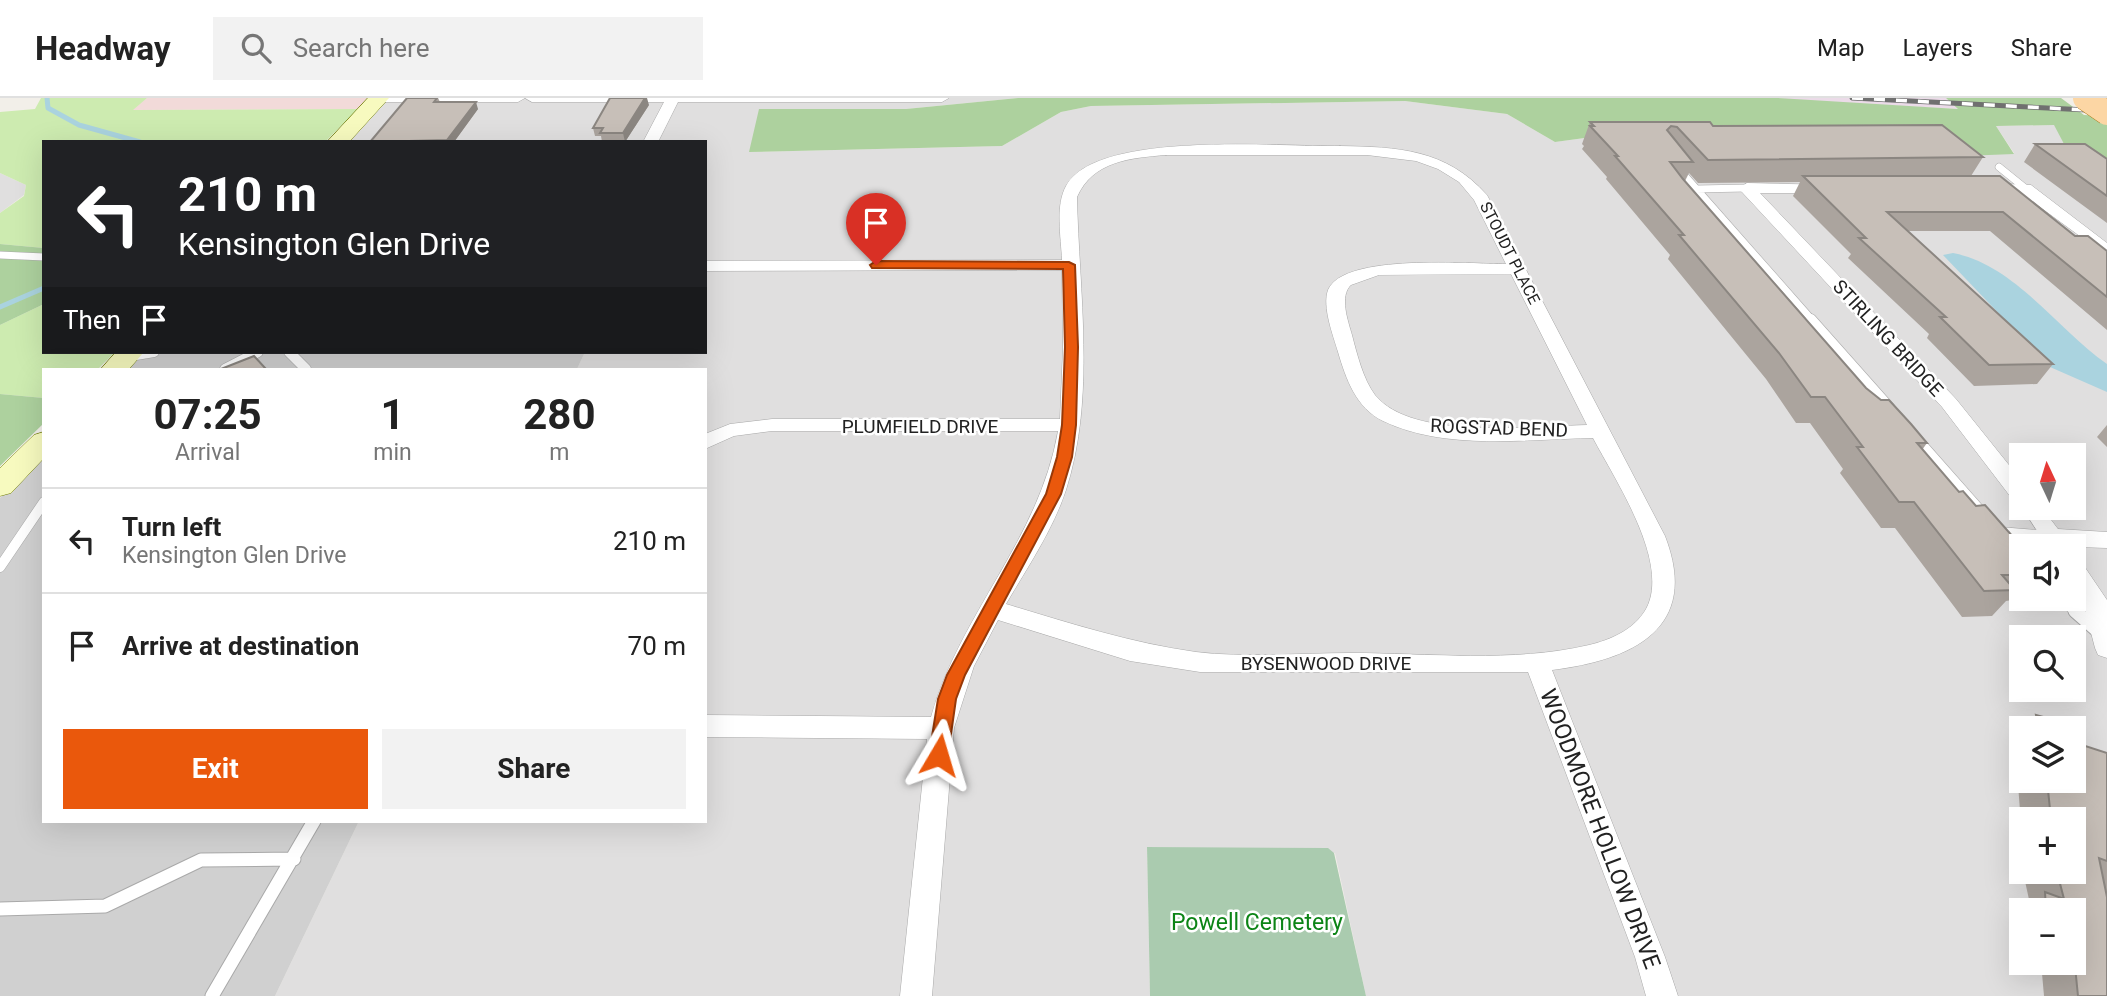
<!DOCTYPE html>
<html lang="en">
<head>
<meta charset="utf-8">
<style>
	body { margin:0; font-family:Roboto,sans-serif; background:#f2f2f2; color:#222; height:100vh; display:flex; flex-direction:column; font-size:26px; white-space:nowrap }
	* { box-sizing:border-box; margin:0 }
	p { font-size:23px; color:#767676 }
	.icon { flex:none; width:38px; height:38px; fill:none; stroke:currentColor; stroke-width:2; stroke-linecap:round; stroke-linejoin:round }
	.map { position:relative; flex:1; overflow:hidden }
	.panel { position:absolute; left:42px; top:270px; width:665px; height:455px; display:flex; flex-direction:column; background:#fff; border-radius:0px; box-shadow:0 7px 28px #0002 }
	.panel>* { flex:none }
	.hud { position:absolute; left:42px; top:42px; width:665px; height:214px; border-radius:0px; box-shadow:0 7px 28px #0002; background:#202124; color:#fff; overflow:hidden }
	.needle { width:46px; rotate:356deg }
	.controls { position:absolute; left:2009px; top:345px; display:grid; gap:14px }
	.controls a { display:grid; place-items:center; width:77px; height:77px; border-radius:0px; background:#fff; box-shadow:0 7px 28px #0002; font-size:35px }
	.pin { position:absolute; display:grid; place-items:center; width:60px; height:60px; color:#fff; margin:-72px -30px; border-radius:50% 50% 50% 0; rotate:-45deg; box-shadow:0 0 7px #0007 }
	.pin .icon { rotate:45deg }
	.me { position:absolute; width:77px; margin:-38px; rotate:7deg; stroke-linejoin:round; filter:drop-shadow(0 0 5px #0008) }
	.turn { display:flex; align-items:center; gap:24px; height:147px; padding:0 21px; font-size:32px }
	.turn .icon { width:91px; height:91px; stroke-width:2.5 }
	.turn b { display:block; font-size:49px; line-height:60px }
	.then { display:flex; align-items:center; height:66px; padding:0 21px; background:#0003; gap:14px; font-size:26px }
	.eta { display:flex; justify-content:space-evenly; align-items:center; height:119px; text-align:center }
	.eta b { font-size:42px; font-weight:700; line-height:49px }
	.button { display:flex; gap:14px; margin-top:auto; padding:14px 21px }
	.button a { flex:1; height:80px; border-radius:0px; background:#ea580c; color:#fff; font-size:28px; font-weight:700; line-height:80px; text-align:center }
	.button a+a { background:#f2f2f2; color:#222 }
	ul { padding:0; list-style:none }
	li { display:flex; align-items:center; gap:21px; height:105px; padding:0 21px; border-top:2px solid #e0e0e0 }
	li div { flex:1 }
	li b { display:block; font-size:26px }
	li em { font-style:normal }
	header { display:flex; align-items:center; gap:42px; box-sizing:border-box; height:98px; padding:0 35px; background:#fff; border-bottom:2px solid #e0e0e0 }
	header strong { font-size:33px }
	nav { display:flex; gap:38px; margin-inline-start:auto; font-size:24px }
	.search { width:490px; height:63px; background:#f2f2f2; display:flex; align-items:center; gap:18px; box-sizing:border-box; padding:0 24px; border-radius:0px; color:#767676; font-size:26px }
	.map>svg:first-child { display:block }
	.residential { fill:#e0dfdf; fill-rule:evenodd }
	.commercial { fill:#f2dad9 }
	.industrial { fill:#ebdbe8 }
	.religious { fill:#d0d0d0 }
	.grass { fill:#cdebb0 }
	.forest { fill:#add19e }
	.cemetery { fill:#aacbaf }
	.water { fill:#aad3df }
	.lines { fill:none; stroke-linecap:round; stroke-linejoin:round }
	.stream { stroke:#aad3df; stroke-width:5 }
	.service-far2-casing { stroke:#a9a9a9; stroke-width:8 }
	.service-far1-casing { stroke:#a9a9a9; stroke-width:11 }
	.service-casing { stroke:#a9a9a9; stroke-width:15 }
	.minor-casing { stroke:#a9a9a9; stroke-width:1 }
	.secondary-casing { stroke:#707d05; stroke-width:1 }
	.service-far2 { stroke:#fff; stroke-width:7 }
	.service-far1 { stroke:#fff; stroke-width:10 }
	.service { stroke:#fff; stroke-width:13 }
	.minor { fill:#fff; fill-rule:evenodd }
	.secondary { fill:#f7fabf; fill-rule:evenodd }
	.rail-casing { stroke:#707070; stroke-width:5 }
	.rail { stroke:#fff; stroke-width:3.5; stroke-dasharray:11; stroke-linecap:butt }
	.primary-bridge-casing { stroke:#a06b00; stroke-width:25; stroke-linecap:butt }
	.primary-bridge { stroke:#fcd6a4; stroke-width:24 }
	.wall { fill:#aba49e }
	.shaded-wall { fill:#8b8681 }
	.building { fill:#c7bfb8; stroke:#8b8681; stroke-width:2 }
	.route { fill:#ea580c; stroke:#983908; stroke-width:2 }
	.labels { text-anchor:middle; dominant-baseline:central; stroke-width:5; stroke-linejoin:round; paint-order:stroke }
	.far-street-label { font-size:16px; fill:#222; stroke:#fff }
	.street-label { font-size:19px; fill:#222; stroke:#fff }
	.near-street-label { font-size:23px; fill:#222; stroke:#fff }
	.near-park-label { font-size:23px; fill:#0c8416; stroke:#fff }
</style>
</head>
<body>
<header>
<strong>Headway</strong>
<div class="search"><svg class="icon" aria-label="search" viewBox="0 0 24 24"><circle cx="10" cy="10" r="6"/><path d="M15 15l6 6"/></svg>Search here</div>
<nav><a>Map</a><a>Layers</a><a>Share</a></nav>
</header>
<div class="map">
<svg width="2107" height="898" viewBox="0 0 2107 898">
	<rect width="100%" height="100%" fill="#f2efe9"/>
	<!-- residential -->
	<path class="residential" d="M388,0H1018L906,11L749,54L1002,48L1061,14L1091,8L1405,3L1507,16L1555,44L1592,39L2014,55L1996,28L2055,27L2073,63L2107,87V898H1366L1335,755L1147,749L1150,898H275L359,723H705V271H577L585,254H705V44H345ZM2021,357H2074V410H2021ZM2021,448H2074V500H2021ZM2021,539H2074V592H2021ZM2021,630H2074V682H2021ZM2021,721H2074V774H2021ZM2021,812H2074V864H2021Z
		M0,75L26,87L24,97L0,115Z"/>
	<!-- commercial -->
	<path class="commercial" d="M147,0H369L358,11L131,12Z"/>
	<!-- industrial -->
	<path class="industrial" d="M1778,0H1946L1960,11L1800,3Z"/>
	<!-- religious -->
	<path class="religious" d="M138,254H585L577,271H121Z
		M44,354V723H359L275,898H0V400Z"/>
	<!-- grass -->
	<path class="grass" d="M41,0H147L133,12L358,11L325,44H44V150L0,146V115L24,98L26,87L0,75V14L35,11Z
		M44,206V254H115L98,271H44V300L0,296V227Z"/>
	<!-- forest -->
	<path class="forest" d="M1018,0H1778L1958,11L1946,0H2061L2084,17L2107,18V87L2073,63L2054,27L1996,28L2014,56L1963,58L1592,39L1555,44L1507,16L1405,3L1091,8L1061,14L1002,48L749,54L759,11H906Z
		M0,146L44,150V206L0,227Z
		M0,296L44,300V325L0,368Z"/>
	<!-- cemetery -->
	<path class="cemetery" d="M1147,749L1328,750L1334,755L1366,898H1150Z"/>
	<!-- water -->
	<path class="water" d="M1953,155C2015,167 2057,231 2107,266V294L2050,269L1943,157Z"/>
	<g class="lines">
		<!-- stream -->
		<path class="stream" d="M47,0L48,10L79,27L140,44
			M0,209L44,190"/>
		<!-- service-far2 casing -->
		<g class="service-far2-casing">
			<path id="service-far2" d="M1999,69L2025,90
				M1678,70L1813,223
				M1696,91L1747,90
				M0,157L44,159"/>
		</g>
		<!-- service-far1 casing -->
		<g class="service-far1-casing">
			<path id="service-far1" d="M1811,221L1890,310
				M289,254L306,271
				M130,258L154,254
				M225,271L258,254
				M1917,341L1985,418
				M1999,434L2052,438
				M0,469L44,404
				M2060,500L2077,515"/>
		</g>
		<!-- service casing -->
		<g class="service-casing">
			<path id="service" d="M2075,513L2099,534
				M0,811L105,808L201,762L294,761
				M212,898L314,723"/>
		</g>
		<!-- minor casing -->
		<g class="minor-casing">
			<path id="minor" d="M372,0H525L518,4H379Z
				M525,0H949L942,4H678L658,44H643L664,4H532Z
				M1340,48C1398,49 1446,51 1487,97L1665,438C1701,531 1632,562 1552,572L1665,859L1678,898H1646L1635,859L1528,574H1200L1130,563L998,522L974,568L954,630L932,898H900L927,641L705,639V617L931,619C960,515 1039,442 1058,333H772L734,338L705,351V336L730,326L772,321H1060L1063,250L1062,172L705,173V163L1062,162C1061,139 1055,108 1066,88C1096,32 1281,49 1340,48ZM1166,57H1367L1416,63L1438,71L1459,84L1474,102L1506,166C1471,166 1343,155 1328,192C1322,209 1333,237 1338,254C1346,281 1356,310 1383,323C1446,353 1526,341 1593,340C1615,382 1671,465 1646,511C1634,532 1610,542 1589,547C1513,565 1428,555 1350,555C1301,555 1245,560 1196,554C1131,545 1069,525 1006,506C1027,470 1053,432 1066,392C1096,299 1079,195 1077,99C1093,63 1130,60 1166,57ZM1511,176L1587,327C1533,328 1412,343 1375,297C1363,281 1357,256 1352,237C1348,223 1339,198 1351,187L1379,177Z
				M1747,85L1833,87L1835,90L1827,95H1760L1956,301L2021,382V404L2013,402L1942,309L1741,93L1739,90Z
				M1984,85L2031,87L2107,145V158L2021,95L1978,93L1976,90Z
				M2021,408L2042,410L2058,431L2107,434V450L2047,448Z
				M2074,463L2082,465L2107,502V560L2098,557L2095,550L2083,504L2074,489Z"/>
		</g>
		<!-- secondary casing -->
		<g class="secondary-casing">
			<path id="secondary" d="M368,0H389L349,44H327Z
				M116,254H144L129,271H101Z
				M44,334V360L11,395L0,398V370L34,337Z"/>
		</g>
		<!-- service-far2 -->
		<use href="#service-far2" class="service-far2"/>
		<!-- service-far1 -->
		<use href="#service-far1" class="service-far1"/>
		<!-- service -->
		<use href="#service" class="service"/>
		<!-- minor -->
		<use href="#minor" class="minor"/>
		<!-- secondary -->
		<use href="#secondary" class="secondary"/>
		<!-- rail casing -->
		<g class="rail-casing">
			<path id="rail" d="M1852,0L2107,13"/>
		</g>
		<!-- rail -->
		<use href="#rail" class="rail"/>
		<!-- primary-bridge casing -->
		<g class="primary-bridge-casing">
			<path id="primary-bridge" d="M2085,0L2107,15"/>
		</g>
		<!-- primary-bridge -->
		<use href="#primary-bridge" class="primary-bridge"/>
	</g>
	<!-- wall -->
	<path class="wall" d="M407,0H438L440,4L478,11L454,44H370Z
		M649,7L625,44H602L601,38H595L593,30Z
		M1590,24L1713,28L1983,59L1971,78L2075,138L2107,153V232L1990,133H1908L2053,266L2037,286L1974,288L1927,240L1929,236L1848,160L1851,156L1793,98L1800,84L1698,85L1689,75L1685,83L1866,290L1927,345L1922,352L1959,394L2021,448V491L2012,502L2006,503L1992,518L1962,519L1895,430H1881L1840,375L1843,371L1810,325H1796L1766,281L1668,161L1670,157L1606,81L1607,79L1582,51L1584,48L1582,46Z
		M2035,46L2107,61V125L2024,64Z
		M2107,327V349L2097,339Z
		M2036,617L2076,628L2079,646L2107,655V898H2044L2041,864H2074V812H2023L2030,806L2023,774H2074V721H2021V726L2017,673L2010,643L2021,631V682H2074V630H2022Z
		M2021,749V766L2018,752Z
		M2021,813V841L2017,839L2015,818Z"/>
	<!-- shaded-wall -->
	<path class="shaded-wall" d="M645,0H647L649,7L625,44L623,35Z
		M476,4L478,11L454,44H447V42Z"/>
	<!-- building -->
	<path class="building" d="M407,0H437L434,4H476L447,42L370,44Z
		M610,0H645L623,35H600L603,30H593Z
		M1590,24H1710L1713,28L1942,27L1983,59L1708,62L1677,29L1671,28L1667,32L1693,64H1670L1683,81L1866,290L1881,302H1889L1911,326L1927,345H1917L1959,394L1963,393L1976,408L1985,407L2021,448V477H2002L2015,492L1984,493L1914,404H1899L1857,349H1863L1825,299H1811L1779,255L1679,137H1684L1615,58H1618L1590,28H1594Z
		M2035,46H2085L2107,61V98Z
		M1803,78H2000L2075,138H2088L2107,153V199L2003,114H1887L2053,266L1989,267L1940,219H1946L1859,140H1866Z
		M254,258L266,271H221Z
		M2036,617L2076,628L2079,646L2107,655V763L2099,760L2107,799V898H2078L2074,858V812H2046L2045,794L2064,801L2057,774H2074V721H2051L2047,682H2074V630H2039Z"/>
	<!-- route -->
	<path class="route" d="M876,163L1069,164L1075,167L1078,249L1076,327L1072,359L1061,396L965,577L956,601L948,657L945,662H932L929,657L938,601L947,577L1046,396L1057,359L1062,327L1065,249L1063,171L872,170L870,167Z"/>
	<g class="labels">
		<!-- far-street labels -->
		<g class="far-street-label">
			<text transform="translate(1510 155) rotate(63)">STOUDT PLACE</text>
		</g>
		<!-- street labels -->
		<g class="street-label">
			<text transform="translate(1888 240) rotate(47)">STIRLING BRIDGE</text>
			<text x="920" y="328">PLUMFIELD DRIVE</text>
			<text transform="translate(1499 330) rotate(2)">ROGSTAD BEND</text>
			<text x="1326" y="565">BYSENWOOD DRIVE</text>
		</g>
		<!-- near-street labels -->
		<g class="near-street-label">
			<text transform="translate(1600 731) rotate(69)">WOODMORE HOLLOW DRIVE</text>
		</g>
		<!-- near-park labels -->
		<g class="near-park-label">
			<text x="1257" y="824">Powell Cemetery</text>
		</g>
	</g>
</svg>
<div class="controls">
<a><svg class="needle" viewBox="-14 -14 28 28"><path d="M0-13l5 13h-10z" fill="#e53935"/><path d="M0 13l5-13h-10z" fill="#767676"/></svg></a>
<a><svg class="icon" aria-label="sound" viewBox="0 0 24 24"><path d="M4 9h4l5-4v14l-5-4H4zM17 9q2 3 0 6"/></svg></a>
<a><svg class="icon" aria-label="search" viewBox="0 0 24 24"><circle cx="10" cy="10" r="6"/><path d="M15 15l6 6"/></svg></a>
<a><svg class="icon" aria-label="layers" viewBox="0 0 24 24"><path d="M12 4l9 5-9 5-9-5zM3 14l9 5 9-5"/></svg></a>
<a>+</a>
<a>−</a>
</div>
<div class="pin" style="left:876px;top:167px;background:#d93025"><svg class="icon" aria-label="arrive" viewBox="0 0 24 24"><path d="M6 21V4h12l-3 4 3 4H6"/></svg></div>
<svg class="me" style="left:939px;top:657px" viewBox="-20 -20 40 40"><path d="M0-17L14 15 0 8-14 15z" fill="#ea580c" stroke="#fff" stroke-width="4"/></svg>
<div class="hud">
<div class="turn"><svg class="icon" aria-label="left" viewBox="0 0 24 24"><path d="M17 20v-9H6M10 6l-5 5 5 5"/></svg><div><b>210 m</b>Kensington Glen Drive</div></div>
<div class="then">Then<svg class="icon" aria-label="arrive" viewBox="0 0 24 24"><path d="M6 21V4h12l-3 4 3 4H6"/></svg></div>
</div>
<section class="panel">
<div class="eta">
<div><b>07:25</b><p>Arrival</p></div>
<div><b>1</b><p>min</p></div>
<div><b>280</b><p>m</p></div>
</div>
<ul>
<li><svg class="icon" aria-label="left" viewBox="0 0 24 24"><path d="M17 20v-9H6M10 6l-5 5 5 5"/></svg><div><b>Turn left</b><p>Kensington Glen Drive</p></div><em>210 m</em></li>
<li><svg class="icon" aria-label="arrive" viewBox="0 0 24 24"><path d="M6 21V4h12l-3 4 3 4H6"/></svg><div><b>Arrive at destination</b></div><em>70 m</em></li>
</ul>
<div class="button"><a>Exit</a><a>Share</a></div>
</section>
</div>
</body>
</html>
